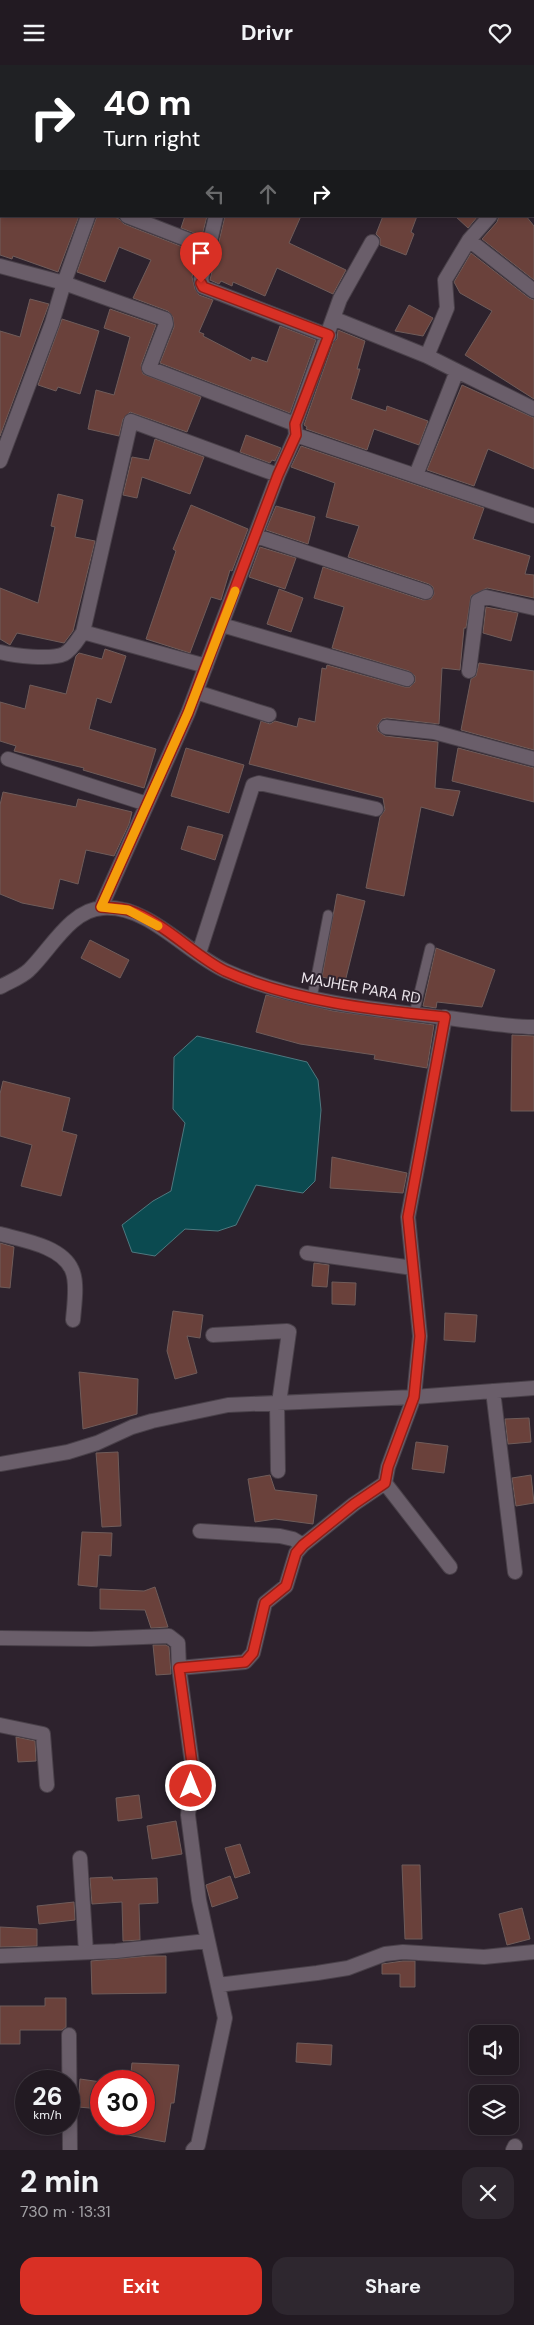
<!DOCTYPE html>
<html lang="en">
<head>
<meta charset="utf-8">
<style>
	body { margin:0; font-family:"DM Sans",sans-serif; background:#2e272f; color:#f1f3f6; height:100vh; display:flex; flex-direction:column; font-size:19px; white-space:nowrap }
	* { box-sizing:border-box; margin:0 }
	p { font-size:16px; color:#a2a1a5 }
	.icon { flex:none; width:28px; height:28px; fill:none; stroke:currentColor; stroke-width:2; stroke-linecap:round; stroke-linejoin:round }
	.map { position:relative; height:2085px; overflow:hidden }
	.drawer { display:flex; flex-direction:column; background:#221a22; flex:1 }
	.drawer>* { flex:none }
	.banner { position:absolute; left:0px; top:0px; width:535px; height:152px; box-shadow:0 2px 8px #0003,0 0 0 1px #3f3840; background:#202124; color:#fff; overflow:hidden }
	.controls { position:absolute; left:469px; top:1960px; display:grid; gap:10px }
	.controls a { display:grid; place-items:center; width:50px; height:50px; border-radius:10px; background:#221a22; box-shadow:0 2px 8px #0003,0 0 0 1px #3f3840; font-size:25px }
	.speed { position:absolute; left:15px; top:2005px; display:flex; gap:10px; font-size:25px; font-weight:700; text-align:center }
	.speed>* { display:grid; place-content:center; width:65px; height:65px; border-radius:50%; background:#221a22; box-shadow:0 2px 8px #0003,0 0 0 1px #3f3840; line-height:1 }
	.speed small { font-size:12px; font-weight:400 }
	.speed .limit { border:8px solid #d22; background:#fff; color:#111 }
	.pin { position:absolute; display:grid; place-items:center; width:42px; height:42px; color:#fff; margin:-51px -21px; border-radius:50% 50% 50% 0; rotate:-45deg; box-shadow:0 0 5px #0007 }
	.pin .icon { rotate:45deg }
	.me { position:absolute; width:55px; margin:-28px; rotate:0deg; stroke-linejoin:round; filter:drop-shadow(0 0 4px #0008) }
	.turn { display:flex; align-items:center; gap:18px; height:105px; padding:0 20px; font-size:22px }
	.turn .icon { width:65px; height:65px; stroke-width:2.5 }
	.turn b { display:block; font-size:35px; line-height:42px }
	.lanes { display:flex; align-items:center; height:48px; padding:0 20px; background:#0003; justify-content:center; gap:25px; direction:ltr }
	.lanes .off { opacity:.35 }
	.round { display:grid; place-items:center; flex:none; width:52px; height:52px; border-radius:15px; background:#2e272f }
	.head { display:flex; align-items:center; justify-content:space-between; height:85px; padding:0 20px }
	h1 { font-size:30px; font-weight:700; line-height:38px }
	.action { display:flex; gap:10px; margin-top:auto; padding:10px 20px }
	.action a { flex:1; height:58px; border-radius:15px; background:#d93025; color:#fff; font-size:20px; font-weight:700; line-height:58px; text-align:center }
	.action a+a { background:#2e272f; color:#f1f3f6 }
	header { display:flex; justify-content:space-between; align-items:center; height:65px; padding:0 20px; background:#221a22; font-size:22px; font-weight:700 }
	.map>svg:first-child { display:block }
	.water { fill:#0b4a50; stroke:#4e787f }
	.building { fill:#6a413b; stroke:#6f5c5a }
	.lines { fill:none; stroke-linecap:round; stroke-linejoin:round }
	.service-casing { stroke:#494049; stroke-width:11 }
	.minor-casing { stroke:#494049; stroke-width:16 }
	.service { stroke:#6a5e6a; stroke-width:9 }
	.minor { stroke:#6a5e6a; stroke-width:14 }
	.route-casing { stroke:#8d1f18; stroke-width:12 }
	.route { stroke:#d93025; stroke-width:9 }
	.slow { stroke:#f59e0b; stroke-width:9 }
	.labels { text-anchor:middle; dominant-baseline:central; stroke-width:4; stroke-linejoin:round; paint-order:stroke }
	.street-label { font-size:15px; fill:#ece5ec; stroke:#2d222d }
</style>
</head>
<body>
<header><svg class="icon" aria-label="menu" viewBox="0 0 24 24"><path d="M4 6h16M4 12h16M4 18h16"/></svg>Drivr<svg class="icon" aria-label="heart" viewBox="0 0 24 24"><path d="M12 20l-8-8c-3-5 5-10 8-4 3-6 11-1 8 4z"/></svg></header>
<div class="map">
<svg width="534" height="2085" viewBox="0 0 534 2085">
	<rect width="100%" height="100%" fill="#2d222d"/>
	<!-- water -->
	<path class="water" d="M197,971L307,997L318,1015L321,1045L315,1116L303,1128L256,1120L236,1160L218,1166L185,1164L155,1191L132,1187L122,1160L153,1136L171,1126L185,1058L173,1044L174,992Z"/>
	<!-- building -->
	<path class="building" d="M0,151H79L58,207L13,191L12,194L0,190Z
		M97,151H112L119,154L124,159L198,188L192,212L195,224L199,230L213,235L199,267L204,269L203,271L251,296L252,292L267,297L280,261L316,275L290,348L160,298L174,262L173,252L168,246L133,233L151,195L119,182L105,217L77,207Z
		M185,151H207L202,171L181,163Z
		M225,151H301L289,178L346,205L333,229L277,203L265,231L233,217L232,221L221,216L219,219L210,215Z
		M383,151H417L411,167L414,169L406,190L380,180V173L376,169Z
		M455,151H478L468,163Z
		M499,151H526L534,161V215L482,174L497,157Z
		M471,188L529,233L534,235V334L465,290L492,246L460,228L454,217Z
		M30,234L49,239L0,371V266L20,272Z
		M409,240L433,253L423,271L395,266Z
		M110,244L156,260L141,300L143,309L201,332L187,367L130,347L123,354L119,371L88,364L96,325L114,330L130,272L104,263Z
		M62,254L99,266L80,329L58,322L56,326L38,320Z
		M338,265L365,276L357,304H360L351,334L386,346L387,341L428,356L419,380L374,364L367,385L306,364L307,362L304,360L333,278L337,274Z
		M462,320L534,353V404L488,384L474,421L427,405Z
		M246,370L281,383L275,396L272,395L270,398L240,387Z
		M155,374L204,392L190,429L142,412L137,433L123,430L132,392L149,395Z
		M301,381L484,443L473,474L530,491L525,509L534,510V533L487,523L471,531L466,563H464L460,605L442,603L439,659L387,653L382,654L377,661L378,666L385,671L438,677L435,723L460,726L453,751L421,742L404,831L366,823L380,752L385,745L383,733L249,699L261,656L270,659L275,656L297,662L299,653L315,657L322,603L326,604L327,600L405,622H410L415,617V611L409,606L332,583L344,542L314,533L323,502L423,535L431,534L434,529L433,522L429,519L348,492L359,461L326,452L335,418L291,402Z
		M58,429L83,435L75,472L95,476L73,566L64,578L17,568L10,580L0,574V523L38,538L55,462L51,461Z
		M191,440L248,464L232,506L230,505L221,535L211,532L190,588L146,574L176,486L173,484Z
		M276,441L315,452L308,479L266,465Z
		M260,482L296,493L285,524L249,512Z
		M279,524L303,533L291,567L267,559Z
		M486,542L518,548L511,576L483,568Z
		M105,584L126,591L111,638L97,633L89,664L156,684L144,723L83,705L84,703L14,686L16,681L0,676V637L25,644L30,620L66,629L76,591L79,588L102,594Z
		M479,598L534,606V685L461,665L471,614L476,611Z
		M186,683L244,700L229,748L171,731Z
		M458,683L534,703V737L452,716Z
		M3,727L76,742L78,734L132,747L129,759L114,791L86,785L78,819L60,814L53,844L22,838L0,829V740Z
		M188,761L223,770L215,795L181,784Z
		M337,829L365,836L345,917L322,912Z
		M90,875L129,895L120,913L81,893Z
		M436,883L495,905L482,942L437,937L436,943L423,941Z
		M266,930L333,946L434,960L427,1003L374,994L375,990L300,979L256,967Z
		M512,970L534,971V1046H511Z
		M3,1016L70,1033L62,1066L77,1070L61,1131L21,1121L32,1080L0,1071V1029Z
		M332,1092L407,1108L403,1128L330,1123Z
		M0,1178L14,1182L10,1223L0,1222Z
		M314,1198L329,1200L327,1222L312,1221Z
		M332,1217L356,1218L355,1240L332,1239Z
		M173,1246L203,1250L200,1273L187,1271L197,1308L175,1314L167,1286Z
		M445,1248L477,1250L475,1277L444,1275Z
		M79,1307L138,1314L137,1349L83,1364Z
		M529,1353L531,1377L508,1379L505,1354Z
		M416,1377L448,1381L444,1408L412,1404Z
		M118,1387L121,1461L102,1462L96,1388Z
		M270,1410L275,1425L317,1430L313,1459L275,1454L255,1457L248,1414Z
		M531,1410L534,1438L516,1441L512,1413Z
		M82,1467L112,1468L111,1491L99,1490L97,1522L78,1520Z
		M155,1522L168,1562L151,1563L145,1545L100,1544V1524L144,1526Z
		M153,1580H166L169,1582L171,1609L156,1610Z
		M16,1672L35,1676L36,1696L18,1697Z
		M139,1730L142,1753L118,1756L116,1733Z
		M176,1756L182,1789L152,1794L147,1761Z
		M240,1779L250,1808L235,1813L225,1783Z
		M402,1800H420L422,1874H405Z
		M230,1811L238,1833L212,1842L206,1820Z
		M112,1812L113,1815L157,1813L158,1838L139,1839L140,1875L123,1876L122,1837L92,1839L90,1813Z
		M74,1837L75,1855L39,1859L37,1841Z
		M522,1843L530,1874L507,1880L499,1849Z
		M0,1862L37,1864V1881L0,1882Z
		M149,1891H166V1928L92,1929L91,1896Z
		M403,1896H415V1922H400V1909H382V1899Z
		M45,1933H66V1962L62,1965H20V1979H0V1941H45Z
		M297,1978L332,1980L331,2000L296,1997Z
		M132,1998L179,2000L174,2038H171L165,2077L106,2066V2059H144V2016H130Z
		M80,2014L101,2017V2044L78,2042Z"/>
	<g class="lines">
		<!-- service casing -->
		<g class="service-casing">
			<path id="service" d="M312,933L328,850
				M414,949L430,883"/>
		</g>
		<!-- minor casing -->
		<g class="minor-casing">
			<path id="minor" d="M526,0L528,1
				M80,1L81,0
				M166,1L167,0
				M409,1L410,0
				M0,18L1,19
				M0,106L1,105
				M127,151L209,183
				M216,151L201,214L203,222L329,271
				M469,175L534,226
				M0,201L64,218L88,151
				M335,254L427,291L447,243L445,215L469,175L490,151
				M457,306L534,344
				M296,370L534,451
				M0,396L52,258L64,218L165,254L166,259L149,303L295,359
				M416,410L457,306L427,291
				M256,471L426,527
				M222,560L407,614
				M0,587C14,591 51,595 64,589C72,585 78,574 83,567
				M206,601L83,567L131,356L278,410
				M469,606L478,536L486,532L534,543
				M196,627L269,650
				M386,662L434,667L534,694
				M8,694L147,739
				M101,842L188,648L278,410L296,370L295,359L340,234L372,177
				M199,888L253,720L259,718L376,744
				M0,922C9,917 22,912 29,905C50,885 71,844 103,843C149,840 186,888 226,906C295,937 373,944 447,953C476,956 505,962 534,962
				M445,952L408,1152L420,1271L414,1332L388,1402L385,1418L450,1502
				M0,1169C22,1175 62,1181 72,1205C78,1218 74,1241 73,1255
				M307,1188L413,1203
				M213,1270L287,1266L289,1267L279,1338
				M493,1326L515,1507
				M277,1338L278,1406
				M0,1399L68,1387L97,1378L132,1362L152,1356L228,1340L414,1332L534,1323
				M200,1466L280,1471L293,1474L303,1480
				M0,1573L91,1574L169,1571L178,1578L179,1603L193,1706L188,1750L199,1835L225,1953L198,2080L193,2085
				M179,1603L245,1597L253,1588L265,1538L286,1521L296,1488L303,1480L354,1439L385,1418
				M0,1660L43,1669L47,1720
				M80,1793L86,1887
				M0,1891L116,1886L207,1876
				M218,1920L317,1908L348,1903L385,1889L403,1887L484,1892L534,1887
				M69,1970L70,2085
				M513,2085L515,2081"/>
		</g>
		<!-- service -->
		<use href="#service" class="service"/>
		<!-- minor -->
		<use href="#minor" class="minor"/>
	</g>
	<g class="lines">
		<!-- route casing -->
		<g class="route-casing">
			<path id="route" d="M191,1721L193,1706L179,1603L245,1597L253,1588L265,1538L286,1521L296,1488L303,1480L354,1439L385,1418L388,1402L414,1332L420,1271L408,1152L445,952C374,945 291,936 225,906C193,890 163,856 128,845C120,843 110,843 101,842L188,648L278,410L296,370L295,359L329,270L203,222L201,218"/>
		</g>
		<!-- route -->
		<use href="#route" class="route"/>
		<!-- slow -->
		<path class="slow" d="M158,861L128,845L101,842L188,648L235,526"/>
	</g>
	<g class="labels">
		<!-- street labels -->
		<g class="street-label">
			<text transform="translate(361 923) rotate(10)">MAJHER PARA RD</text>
		</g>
	</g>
</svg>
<div class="controls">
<a><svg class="icon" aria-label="sound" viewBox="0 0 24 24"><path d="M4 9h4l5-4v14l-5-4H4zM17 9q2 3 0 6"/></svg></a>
<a><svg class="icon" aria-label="layers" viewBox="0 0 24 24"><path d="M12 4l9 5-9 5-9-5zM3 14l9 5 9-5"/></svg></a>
</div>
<div class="speed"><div>26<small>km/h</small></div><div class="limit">30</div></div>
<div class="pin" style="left:201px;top:218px;background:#d93025"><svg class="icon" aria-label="arrive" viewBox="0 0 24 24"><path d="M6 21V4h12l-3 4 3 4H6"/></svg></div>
<svg class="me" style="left:191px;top:1721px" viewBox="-20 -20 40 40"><circle r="17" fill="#d93025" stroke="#fff" stroke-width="3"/><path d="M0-11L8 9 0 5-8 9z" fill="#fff"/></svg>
<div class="banner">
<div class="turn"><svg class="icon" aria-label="right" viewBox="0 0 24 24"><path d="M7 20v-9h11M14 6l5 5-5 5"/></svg><div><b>40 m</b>Turn right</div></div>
<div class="lanes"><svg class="icon off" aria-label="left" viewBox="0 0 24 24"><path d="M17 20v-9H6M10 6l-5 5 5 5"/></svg><svg class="icon off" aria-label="ahead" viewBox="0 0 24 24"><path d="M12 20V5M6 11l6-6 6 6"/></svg><svg class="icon" aria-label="right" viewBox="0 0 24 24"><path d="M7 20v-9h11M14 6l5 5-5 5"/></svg></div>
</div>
</div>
<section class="drawer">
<div class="head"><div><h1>2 min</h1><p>730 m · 13:31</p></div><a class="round"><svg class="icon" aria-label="close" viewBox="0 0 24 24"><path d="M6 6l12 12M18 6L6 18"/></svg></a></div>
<div class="action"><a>Exit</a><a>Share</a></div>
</section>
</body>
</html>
